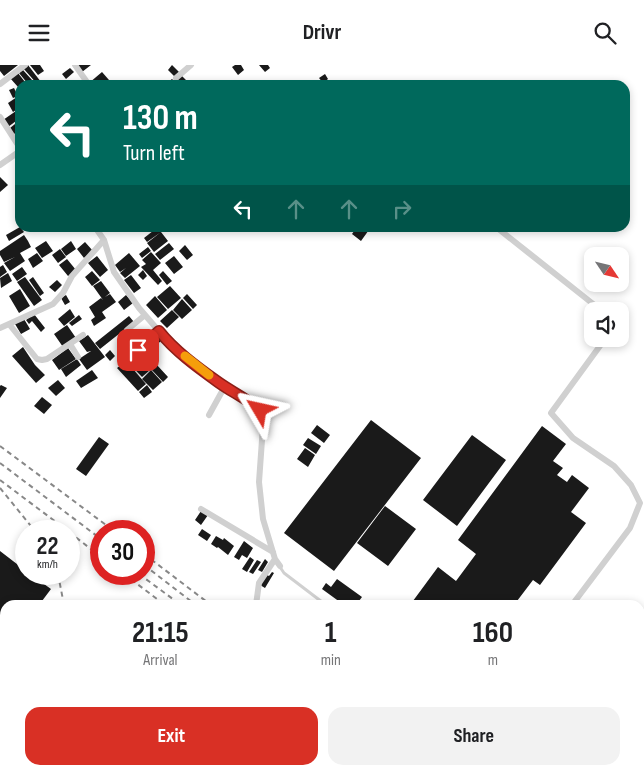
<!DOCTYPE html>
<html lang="en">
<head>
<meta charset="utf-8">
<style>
	body { margin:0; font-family:"Sofia Sans Condensed",sans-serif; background:#f2f2f2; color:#202124; height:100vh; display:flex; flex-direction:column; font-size:19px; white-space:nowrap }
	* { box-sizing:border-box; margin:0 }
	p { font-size:16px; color:#757577 }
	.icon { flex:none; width:28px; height:28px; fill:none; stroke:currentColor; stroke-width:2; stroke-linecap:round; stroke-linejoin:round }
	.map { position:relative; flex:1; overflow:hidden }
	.side { position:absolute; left:0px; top:535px; width:645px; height:175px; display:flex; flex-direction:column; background:#fff; border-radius:15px 15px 0 0; box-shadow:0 2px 8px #0003 }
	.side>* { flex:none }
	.top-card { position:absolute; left:15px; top:15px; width:615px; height:152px; border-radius:15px; box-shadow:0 2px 8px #0003; background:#00695c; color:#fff; overflow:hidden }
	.needle { width:32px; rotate:125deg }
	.buttons { position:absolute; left:584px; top:182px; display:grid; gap:10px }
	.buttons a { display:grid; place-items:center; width:45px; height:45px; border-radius:10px; background:#fff; box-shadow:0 2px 8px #0003; font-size:25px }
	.speed { position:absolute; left:15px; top:455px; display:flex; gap:10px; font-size:25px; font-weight:700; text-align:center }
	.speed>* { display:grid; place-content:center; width:65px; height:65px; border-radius:50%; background:#fff; box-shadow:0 2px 8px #0003; line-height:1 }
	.speed small { font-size:12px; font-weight:400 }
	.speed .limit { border:8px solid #d22; background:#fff; color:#111 }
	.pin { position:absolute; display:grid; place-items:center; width:42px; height:42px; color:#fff; margin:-21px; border-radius:10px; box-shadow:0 2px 8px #0006 }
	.me { position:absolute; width:55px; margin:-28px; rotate:306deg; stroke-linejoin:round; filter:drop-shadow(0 0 4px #0008) }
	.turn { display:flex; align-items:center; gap:18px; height:105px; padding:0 25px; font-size:22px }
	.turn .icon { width:65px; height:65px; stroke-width:2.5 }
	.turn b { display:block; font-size:35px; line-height:42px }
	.lanes { display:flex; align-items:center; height:48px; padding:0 25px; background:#0003; justify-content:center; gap:25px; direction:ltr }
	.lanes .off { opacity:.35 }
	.eta { display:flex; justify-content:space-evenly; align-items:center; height:85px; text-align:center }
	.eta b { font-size:30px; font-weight:700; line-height:35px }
	.primary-button { display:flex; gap:10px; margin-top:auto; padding:10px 25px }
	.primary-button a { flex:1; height:58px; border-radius:15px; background:#d93025; color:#fff; font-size:20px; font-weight:700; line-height:58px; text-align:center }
	.primary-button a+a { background:#f2f2f2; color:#202124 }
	header { display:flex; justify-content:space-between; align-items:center; height:65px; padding:0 25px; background:#fff; font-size:22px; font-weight:700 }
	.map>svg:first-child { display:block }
	.water { fill:#cfe2ee }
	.building { fill:#1a1a1a }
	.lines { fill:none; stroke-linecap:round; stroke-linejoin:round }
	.lane { stroke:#d0d0d0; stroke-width:3 }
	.street { stroke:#d0d0d0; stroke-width:6 }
	.rail { stroke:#888; stroke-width:2; stroke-dasharray:5 4; stroke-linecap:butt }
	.route-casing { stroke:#8d1f18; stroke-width:12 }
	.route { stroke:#d93025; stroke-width:9 }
	.slow { stroke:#f59e0b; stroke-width:9 }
</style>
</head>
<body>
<header><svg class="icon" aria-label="menu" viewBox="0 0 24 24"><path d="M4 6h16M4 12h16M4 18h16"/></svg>Drivr<svg class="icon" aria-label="search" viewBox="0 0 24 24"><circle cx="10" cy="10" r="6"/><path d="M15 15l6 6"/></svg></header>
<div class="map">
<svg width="644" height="710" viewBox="0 0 644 710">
	<rect width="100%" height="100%" fill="#fff"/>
	<!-- water -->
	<path class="water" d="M17,705H259L261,707L259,710H13Z"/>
	<!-- building -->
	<path class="building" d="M0,0H18L4,11L0,6Z
		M28,0L41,17L38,20L23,3Z
		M30,0H40L44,6L38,10Z
		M79,0H91L82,7L77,1Z
		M172,0L180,8L176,13L168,5Z
		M235,0H241L244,5L238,10L232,2Z
		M259,0H268L270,3L265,7Z
		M70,3L74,7L66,14L62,9Z
		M23,5L32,15L28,19L19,8Z
		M102,7L109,15L103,20H91L89,18Z
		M18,8L25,17L18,22L10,13Z
		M325,9L328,14L323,18L319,13Z
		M181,10L187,16L183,20H171L168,17L172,14L174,16Z
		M14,23L18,31L13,33L9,25Z
		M17,32L20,38V42L13,47L8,38Z
		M16,46L20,53L8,62L3,55Z
		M20,55V65L14,69L10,63Z
		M0,112L8,120L0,127Z
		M20,162L24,167L9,176L6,170Z
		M158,162L161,167L147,177L144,173Z
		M357,162H371L361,176L352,169Z
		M161,167L168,176L154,187L147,178Z
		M24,170L28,176L21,179L28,176L31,182L20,188L25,196L10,206L4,198L15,192L4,197L0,190V186Z
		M46,176L53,186L42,193L35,183Z
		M71,176L76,184L66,191L61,184Z
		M85,177L93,186L84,193L77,184Z
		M169,178L174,184L160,195L155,189Z
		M185,180L193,190L187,195L179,186Z
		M148,182L151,186L142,193L139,189Z
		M60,184L66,192L58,198L52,190Z
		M151,187L161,198L153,205L162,216L158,220L141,202L146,199L142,195Z
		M37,188L43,196L33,203L28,194Z
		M129,188L140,201L125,213L120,208L126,203L120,207L115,200Z
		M97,191L108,205L100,212L88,198Z
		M174,191L183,202L174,209L165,198Z
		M67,194L76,205L68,211L59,200Z
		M3,200L7,207L0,212V202Z
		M22,202L27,209L17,216L12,209Z
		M143,205L147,211L143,215L138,210Z
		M92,206L100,215L92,221L85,212Z
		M163,206L172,216L167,220L159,210Z
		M8,208L12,216L1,223L0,213Z
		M131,210L141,223L134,228L124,215Z
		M25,212L42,235L34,241L17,217Z
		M33,212L44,228L40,231L29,215Z
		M57,215L62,220L55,227L49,222Z
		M101,216L110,228L105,232L110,229L116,237L102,247L106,253L94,261L91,255L95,252L89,242L101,233L103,235L93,221Z
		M170,221L181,233L168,244L157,232Z
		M20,224L30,241L19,248L9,231Z
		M187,229L197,240L193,244L183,233Z
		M66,230L70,237L65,240L61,233Z
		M126,230L133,238L124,245L118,237Z
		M155,231L167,245L158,253L146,240Z
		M182,234L192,245L182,254L173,245Z
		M70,244L75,252L64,261L58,254Z
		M172,245L179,252L167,263L160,256Z
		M34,249L45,263L41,267L32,256L29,259L26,255Z
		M79,250L82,254L72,261L69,258Z
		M129,251L134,257L100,284L95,278Z
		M24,254L30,264L21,269L15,259Z
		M67,260L76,273L63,282L54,269Z
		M157,269L162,275L153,283L147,277Z
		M88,270L105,292L87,305L79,294L91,286L87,287L79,276Z
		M23,282L35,300L45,310L36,318L12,291Z
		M68,283L76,294L59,305L52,295Z
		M110,285L115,291L110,296L105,290Z
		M145,287L168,312L163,317L140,292Z
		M135,288L150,305L142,312L127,296Z
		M77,294L81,300L66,312L61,304Z
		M126,296L146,319L138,326L117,303Z
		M92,305L98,313L81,323L76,316Z
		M151,305L162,317L153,325L142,314Z
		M58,315L65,323L56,331L48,323Z
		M1,320L7,323L0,333V321Z
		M147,320L152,327L144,333L139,327Z
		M42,332L52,340L44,349L34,341Z
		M371,355L421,393L334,506L284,468Z
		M317,360L330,370L324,378L311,368Z
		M542,361L566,379L553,396L563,403L557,410L567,417L572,410L589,423L571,447L586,458L540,520L533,515L514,540H410L438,502L456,516L476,489L458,475Z
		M472,370L506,395L457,461L423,435Z
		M99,372L109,379L86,411L76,404Z
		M308,373L321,381L316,389L303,380Z
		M305,383L315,390L308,402L297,394Z
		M385,441L416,464L388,501L357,478Z
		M201,446L208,450L201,460L195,455Z
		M202,464L211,470L207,476L198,470Z
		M216,471L223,475L224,473L234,481L228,490L218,482L217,483L211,479Z
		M244,476L253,483L247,493L242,490L239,495L234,492Z
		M0,486L26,506V509H30L51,524L39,540H5V587L0,593Z
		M250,492L254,495L247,507L242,504Z
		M265,494L268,497L262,507L258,505Z
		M257,495L261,497L253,509L249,507Z
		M272,507L274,508L265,523L260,520L267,510L269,511Z
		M337,514L362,532L356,540H344L322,524L326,518L331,522Z
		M641,620L644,622V637L640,634Z
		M627,705H640L644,708V710H623Z"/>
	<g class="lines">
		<!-- lane -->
		<path class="lane" d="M280,502L284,508L326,540"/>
		<!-- street -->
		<path class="street" d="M75,0L89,20
			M176,13L191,0
			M0,19L25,0
			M0,52L20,83
			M0,100L20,86
			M95,162L104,175L114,207L139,243L170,279L218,317L249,335L260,345L263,361L259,417L263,454L275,494L280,501
			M496,162L602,246
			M9,259L37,294L42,295L47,294L83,270
			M0,263L53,239L63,228L72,211L104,175
			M127,265L145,250
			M70,279L78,292
			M137,285L159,266
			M209,350L225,321
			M201,444L273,487
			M256,540L259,518L275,494
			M572,540L630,463L640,438L631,420L614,401L573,373L551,348L605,274
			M640,657L644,648
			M640,692L644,693
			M0,704L1,702
			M493,705L500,710
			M617,710L620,705"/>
		<!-- rail -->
		<path class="rail" d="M0,381L114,466
			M0,398L101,474
			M0,415L68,466
			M0,423L35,466
			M69,467L101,492
			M144,489L211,540
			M144,500L196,540
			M58,509L64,540
			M124,509L165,540
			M139,509L181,540
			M0,698L5,693
			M369,705L375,710
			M387,705L394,710
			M415,705L421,710
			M436,705L443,710"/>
	</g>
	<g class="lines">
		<!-- route casing -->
		<g class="route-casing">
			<path id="route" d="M138,285L159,266C175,286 197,302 218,317C232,327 247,334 260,345"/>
		</g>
		<!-- route -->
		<use href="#route" class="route"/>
		<!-- slow -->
		<path class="slow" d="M185,291L209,310"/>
	</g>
</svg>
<div class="buttons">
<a><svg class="needle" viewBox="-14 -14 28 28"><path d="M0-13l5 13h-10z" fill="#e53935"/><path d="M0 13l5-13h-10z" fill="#757577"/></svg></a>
<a><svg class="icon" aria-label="sound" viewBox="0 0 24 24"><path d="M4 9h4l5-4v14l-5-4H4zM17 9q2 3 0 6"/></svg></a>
</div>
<div class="speed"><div>22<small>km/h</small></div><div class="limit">30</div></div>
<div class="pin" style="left:138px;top:285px;background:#d93025"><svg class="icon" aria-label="arrive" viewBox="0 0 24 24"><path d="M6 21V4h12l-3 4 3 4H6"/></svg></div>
<svg class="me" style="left:260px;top:345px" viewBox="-20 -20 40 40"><path d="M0-17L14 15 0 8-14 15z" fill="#d93025" stroke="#fff" stroke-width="4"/></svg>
<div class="top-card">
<div class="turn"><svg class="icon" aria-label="left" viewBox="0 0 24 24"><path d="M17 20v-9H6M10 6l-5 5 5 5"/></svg><div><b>130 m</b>Turn left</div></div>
<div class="lanes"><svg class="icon" aria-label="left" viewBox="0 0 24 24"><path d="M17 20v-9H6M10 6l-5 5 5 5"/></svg><svg class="icon off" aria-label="ahead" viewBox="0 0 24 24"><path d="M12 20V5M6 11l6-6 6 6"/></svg><svg class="icon off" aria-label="ahead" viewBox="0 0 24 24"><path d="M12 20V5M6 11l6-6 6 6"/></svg><svg class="icon off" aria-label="right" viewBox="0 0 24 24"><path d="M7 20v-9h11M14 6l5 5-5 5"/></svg></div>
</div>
<section class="side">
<div class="eta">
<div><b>21:15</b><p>Arrival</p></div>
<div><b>1</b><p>min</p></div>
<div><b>160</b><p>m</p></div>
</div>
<div class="primary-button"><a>Exit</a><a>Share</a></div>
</section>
</div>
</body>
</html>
